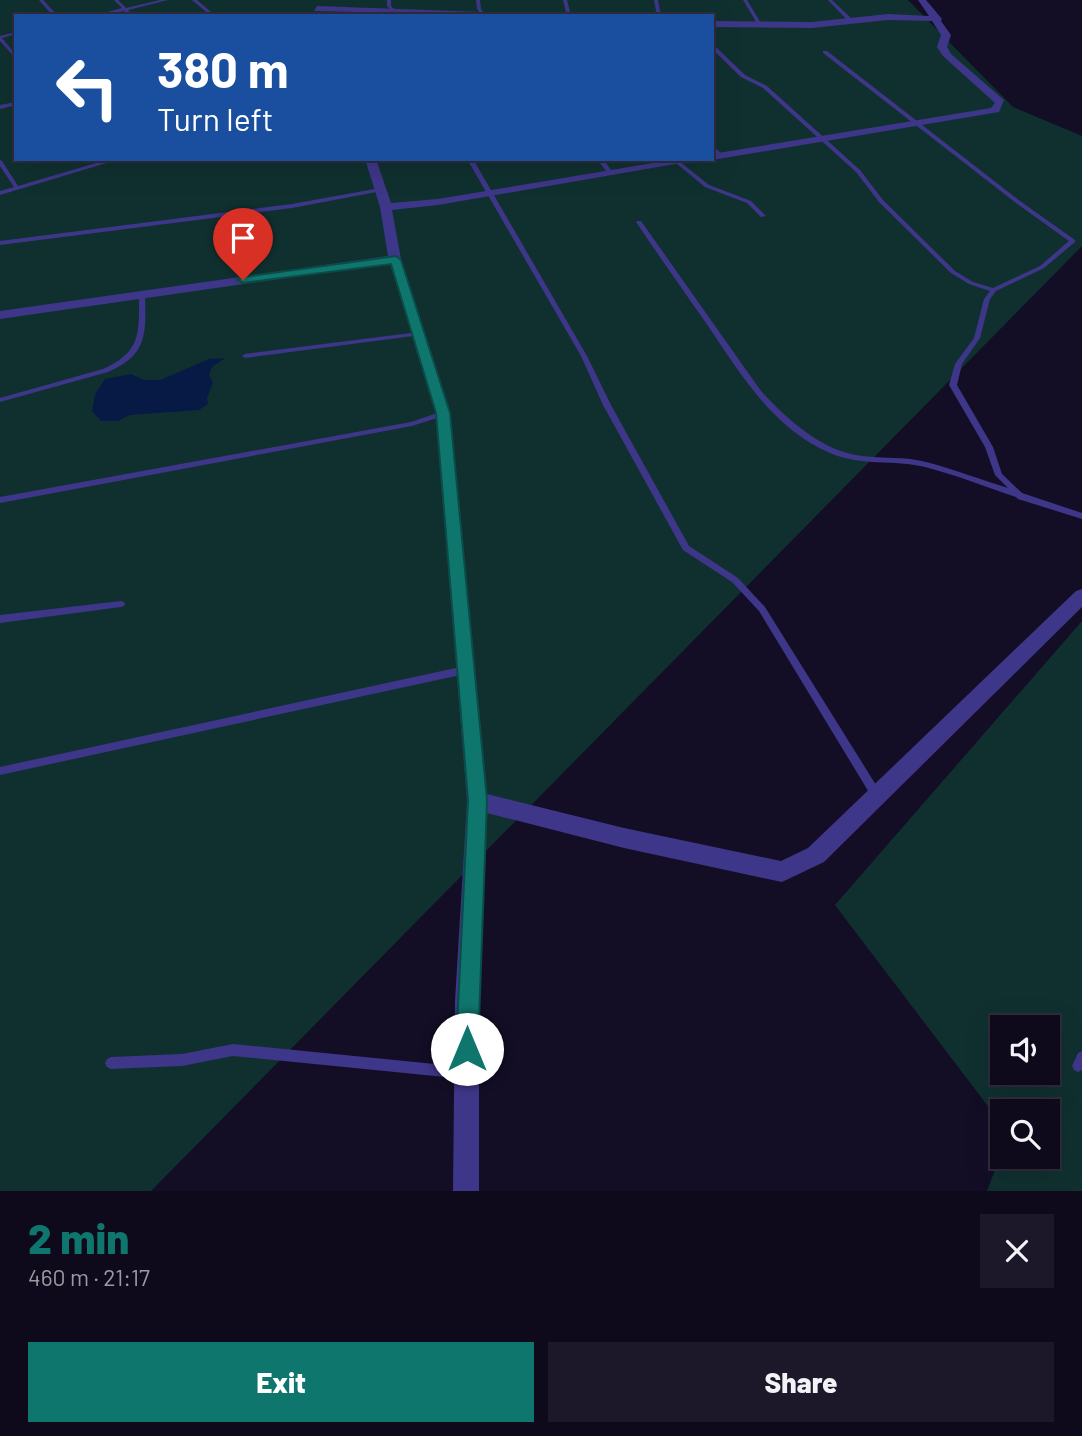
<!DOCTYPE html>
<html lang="en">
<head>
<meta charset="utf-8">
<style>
	body { margin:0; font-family:Barlow,sans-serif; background:#1c1829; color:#f1f3f6; height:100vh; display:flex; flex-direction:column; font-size:26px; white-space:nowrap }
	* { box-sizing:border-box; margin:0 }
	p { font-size:23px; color:#9b9aa3 }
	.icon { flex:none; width:38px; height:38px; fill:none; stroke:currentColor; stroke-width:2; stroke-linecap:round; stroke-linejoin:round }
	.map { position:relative; height:1191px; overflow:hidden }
	.drawer { display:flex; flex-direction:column; background:#0e0a1c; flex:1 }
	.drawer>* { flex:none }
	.guide { position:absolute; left:14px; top:14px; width:700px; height:147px; border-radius:0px; box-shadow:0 7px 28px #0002,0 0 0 2px #2e2b3b; background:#1a4fa0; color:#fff; overflow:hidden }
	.controls { position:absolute; left:990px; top:1015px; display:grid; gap:14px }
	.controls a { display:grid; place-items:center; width:70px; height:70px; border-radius:0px; background:#0e0a1c; box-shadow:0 7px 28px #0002,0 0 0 2px #2e2b3b; font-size:35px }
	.pin { position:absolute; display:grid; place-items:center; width:60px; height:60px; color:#fff; margin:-72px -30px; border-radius:50% 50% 50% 0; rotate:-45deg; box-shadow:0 0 7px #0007 }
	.pin .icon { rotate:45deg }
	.me { position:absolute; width:77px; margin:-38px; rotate:0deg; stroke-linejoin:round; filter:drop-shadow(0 0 5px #0008) }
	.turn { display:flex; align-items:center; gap:24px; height:147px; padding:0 28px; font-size:32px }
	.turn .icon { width:91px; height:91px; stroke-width:2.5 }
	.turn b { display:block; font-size:49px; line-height:60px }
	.round { display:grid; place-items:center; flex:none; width:74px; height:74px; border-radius:0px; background:#1c1829 }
	.headline { display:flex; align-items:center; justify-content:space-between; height:119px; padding:0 28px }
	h1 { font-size:42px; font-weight:800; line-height:52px; color:#0f766e }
	.primary-button { display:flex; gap:14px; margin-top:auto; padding:14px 28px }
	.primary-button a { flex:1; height:80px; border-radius:0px; background:#0f766e; color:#fff; font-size:28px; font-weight:800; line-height:80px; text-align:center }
	.primary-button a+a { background:#1c1829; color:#f1f3f6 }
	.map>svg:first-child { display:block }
	.green { fill:#103030; fill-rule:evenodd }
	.water { fill:#071a46 }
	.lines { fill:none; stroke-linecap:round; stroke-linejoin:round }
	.service { fill:#3e3688; fill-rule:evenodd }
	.minor { fill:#3e3688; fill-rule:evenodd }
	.route { fill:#0f766e; stroke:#0a4d48; stroke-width:2 }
</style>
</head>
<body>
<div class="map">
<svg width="1082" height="1191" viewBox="0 0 1082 1191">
	<rect width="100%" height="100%" fill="#130e26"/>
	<!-- green -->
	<path class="green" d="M0,0H908L1013,107L1082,136V246L151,1191H0ZM16,16H712V159H16Z
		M1082,621V1191H987L1003,1149V1157H1048V1111H1003V1126L835,905ZM1003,1027H1048V1073H1003Z"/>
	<!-- water -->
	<path class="water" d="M225,358L212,367L209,375L213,383L207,398L208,404L199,410L130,415L118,421H101L92,411L95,394L105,379L131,374L144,380H160L209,359Z"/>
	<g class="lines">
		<!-- service -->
		<path class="service" d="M39,0H43L58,16H53Z
			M114,0H118L126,8L160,0H168L128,10L134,16H129L124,11L101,16H92L122,8Z
			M192,0H197L216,16H211Z
			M387,0H391V6L401,16H396L387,6Z
			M476,0H480L481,9L486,16H482L477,9Z
			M563,0H567L571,16H567Z
			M654,0H658L661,16H657Z
			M743,0H747L762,25H758Z
			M828,0H832L853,20V22H849Z
			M16,32V34L2,38L16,55V59L0,41V36Z
			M713,48H717L745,75L767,86L860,170L883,200L955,271L973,282L993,288L1040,266L1069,241L1016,203L823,53V51H827L1020,201L1075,240V242L1044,268L996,291L990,299L980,338L962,364L957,385L993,447L1002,474L1022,493L1082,513V519L1018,499L1016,497C986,487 956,475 925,467C893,459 863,467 830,453C772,428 740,373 706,323C683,290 659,256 636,222L637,221H641L761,391C788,420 821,451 862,456C883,459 905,456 926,462C954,469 981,480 1008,488L995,475L985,447L949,385L955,364L974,338L984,299L990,291L969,284L951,273L879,202L856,172L763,88L741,77L713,50Z
			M16,102V105L0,109V105Z
			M712,145L723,155V157H719L712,150Z
			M110,159H120L0,195V191L14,187L0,166V160L2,161L18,186Z
			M467,159H473L587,356L611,405L689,546L738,578L765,607L881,793L882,796L881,799L877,801L873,799L759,611L732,582L683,550L603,405L581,356Z
			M597,159H603L614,174L613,175H609Z
			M679,161L709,185L751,201L766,216L761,217L747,203L705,187L677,164L676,163Z
			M380,188L383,190L382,191L292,208L0,245V241L292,204Z
			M142,292L145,294C146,333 148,355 108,372L0,402V398L103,369C142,352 139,332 139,294Z
			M419,332L422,334L421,335L245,358L242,356L245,354Z
			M443,411L447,413L446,415L412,426L0,503V497L411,422Z
			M121,601L124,602L125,604L124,606L121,607L0,623V615Z
			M465,666L468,667L470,670L468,673L465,674L0,775V767Z
			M233,1044L465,1067L469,1069L471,1073L469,1077L465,1079L233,1056L182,1066L111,1069L107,1067L105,1063L107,1059L111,1057L182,1054Z
			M1082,1051V1070L1078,1072L1074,1070L1072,1066L1078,1053Z"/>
		<!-- minor -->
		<path class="minor" d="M918,0H926L942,19L941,21L951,35L947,47L951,54L1004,100L999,112L712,160L708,159H712V154L991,108L995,103L943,56L937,47L941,35L932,21L888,20L812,28L712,27V21L812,22L888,14L929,16Z
			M317,6L513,13L517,16L314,11Z
			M365,159H376L391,203L438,199L677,159H704L438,205L392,210L401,259L450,413L487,794L624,828L781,861L808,848L1076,591L1082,589V607L824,862L782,882L624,848L487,813L479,1001V1191H453L455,1001L467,801L436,413L390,263L0,319V311L388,256L380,207Z"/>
	</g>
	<!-- route -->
	<path class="route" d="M396,256L401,260L450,413L487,800L478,1049L475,1057L467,1060L459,1057L456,1049L468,800L436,413L391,264L243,283L237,280L243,277Z"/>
</svg>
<div class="controls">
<a><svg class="icon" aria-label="sound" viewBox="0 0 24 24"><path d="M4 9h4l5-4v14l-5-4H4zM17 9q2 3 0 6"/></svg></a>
<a><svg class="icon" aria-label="search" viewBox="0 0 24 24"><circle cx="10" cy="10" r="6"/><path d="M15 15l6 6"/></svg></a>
</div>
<div class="pin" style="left:243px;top:280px;background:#d93025"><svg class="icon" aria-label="arrive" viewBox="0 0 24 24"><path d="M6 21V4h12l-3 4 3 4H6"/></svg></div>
<svg class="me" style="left:467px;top:1049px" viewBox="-20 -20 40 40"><circle r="19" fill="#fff"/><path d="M0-13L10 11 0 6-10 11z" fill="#0f766e"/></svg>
<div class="guide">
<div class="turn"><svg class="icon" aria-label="left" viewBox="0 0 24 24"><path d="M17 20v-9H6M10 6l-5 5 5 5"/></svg><div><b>380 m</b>Turn left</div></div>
</div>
</div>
<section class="drawer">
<div class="headline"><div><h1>2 min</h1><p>460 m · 21:17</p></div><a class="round"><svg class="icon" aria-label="close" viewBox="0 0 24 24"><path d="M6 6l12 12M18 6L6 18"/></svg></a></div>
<div class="primary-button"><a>Exit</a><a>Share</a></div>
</section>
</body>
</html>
